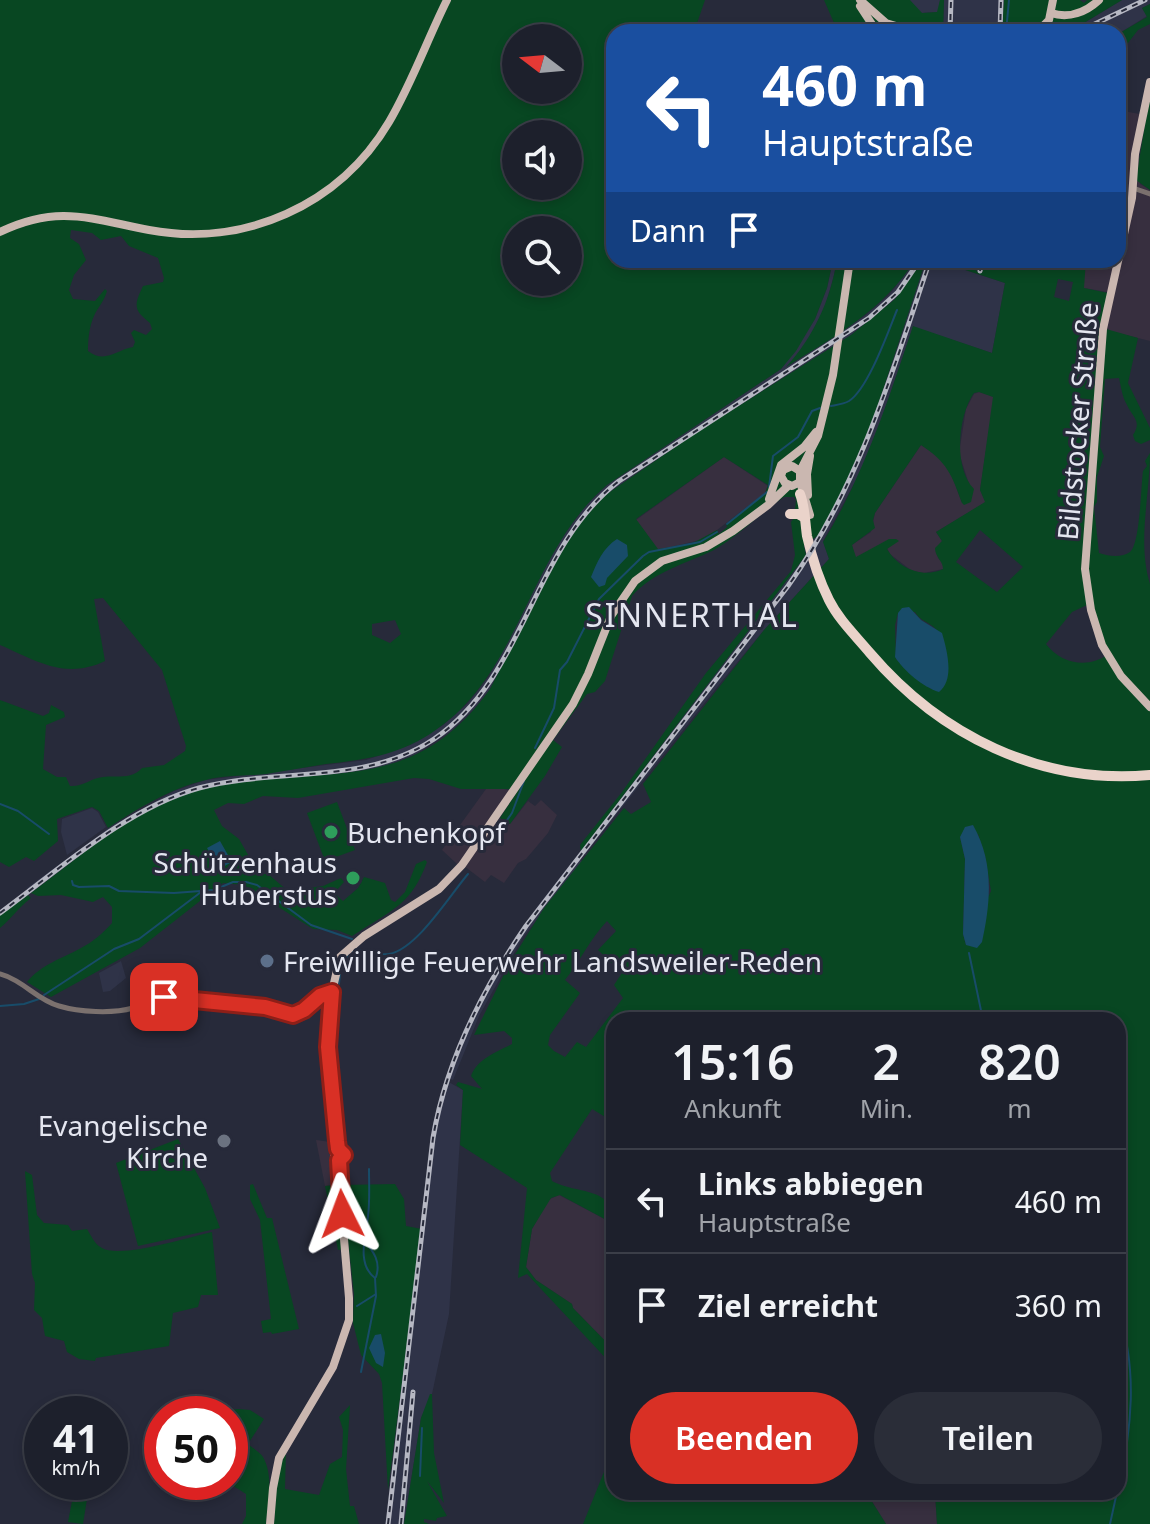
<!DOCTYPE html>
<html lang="de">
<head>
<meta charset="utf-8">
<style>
	body { margin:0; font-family:"Noto Sans",sans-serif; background:#2a2d38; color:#f1f3f6; height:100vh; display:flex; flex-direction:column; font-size:30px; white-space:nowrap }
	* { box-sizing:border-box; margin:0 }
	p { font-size:26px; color:#a0a3a9 }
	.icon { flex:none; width:44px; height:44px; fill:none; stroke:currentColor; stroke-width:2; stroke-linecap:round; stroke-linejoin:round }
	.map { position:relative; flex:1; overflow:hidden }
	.details { position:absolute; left:606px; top:1012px; width:520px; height:488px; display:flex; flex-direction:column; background:#1d202c; border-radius:24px; box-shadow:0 4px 12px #0003,0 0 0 2px #3b3e48 }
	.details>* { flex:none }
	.top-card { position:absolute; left:606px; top:24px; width:520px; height:244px; border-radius:24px; box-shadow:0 4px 12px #0003,0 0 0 2px #3b3e48; background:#1a4fa0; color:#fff; overflow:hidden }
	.needle { width:52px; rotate:286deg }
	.buttons { position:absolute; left:502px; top:24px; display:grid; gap:16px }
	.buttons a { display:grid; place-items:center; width:80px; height:80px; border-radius:50%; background:#1d202c; box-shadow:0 4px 12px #0003,0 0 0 2px #3b3e48; font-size:40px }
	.speed { position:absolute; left:24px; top:1396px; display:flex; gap:16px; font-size:40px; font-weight:700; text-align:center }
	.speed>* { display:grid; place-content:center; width:104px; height:104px; border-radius:50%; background:#1d202c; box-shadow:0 4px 12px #0003,0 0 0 2px #3b3e48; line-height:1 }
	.speed small { font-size:20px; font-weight:400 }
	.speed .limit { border:12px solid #d22; background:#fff; color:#111 }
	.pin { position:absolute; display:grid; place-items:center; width:68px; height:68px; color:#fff; margin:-34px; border-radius:16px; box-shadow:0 4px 12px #0006 }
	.me { position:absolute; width:88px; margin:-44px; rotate:357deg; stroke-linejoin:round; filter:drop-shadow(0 0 6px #0008) }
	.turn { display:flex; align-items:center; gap:28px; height:168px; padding:0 24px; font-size:36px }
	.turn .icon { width:104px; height:104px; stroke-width:2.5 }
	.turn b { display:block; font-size:56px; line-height:68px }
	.then { display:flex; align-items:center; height:76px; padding:0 24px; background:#0003; gap:16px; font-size:30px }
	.eta { display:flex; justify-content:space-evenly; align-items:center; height:136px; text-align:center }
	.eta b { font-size:48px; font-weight:600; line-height:56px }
	.button { display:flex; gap:16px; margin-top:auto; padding:16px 24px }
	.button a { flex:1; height:92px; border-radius:48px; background:#d93025; color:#fff; font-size:32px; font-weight:600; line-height:92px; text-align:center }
	.button a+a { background:#2a2d38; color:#f1f3f6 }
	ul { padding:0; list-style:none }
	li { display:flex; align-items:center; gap:24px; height:104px; padding:0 24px; border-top:2px solid #3b3e48 }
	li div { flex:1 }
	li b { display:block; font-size:30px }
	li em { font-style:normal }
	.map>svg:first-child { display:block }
	.commercial { fill:#372f3f }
	.built { fill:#2f3348 }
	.green { fill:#084722; fill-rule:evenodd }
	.water { fill:#184c69 }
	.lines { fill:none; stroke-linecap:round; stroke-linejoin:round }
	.stream { stroke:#184c69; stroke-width:2 }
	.minor { stroke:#7b716e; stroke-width:5 }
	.major { stroke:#cab7b0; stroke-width:8 }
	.highway { stroke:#ead3ca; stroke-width:10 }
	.rail-casing { stroke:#b6b8c3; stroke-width:5 }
	.rail { stroke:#272a3a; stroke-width:2; stroke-dasharray:6; stroke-linecap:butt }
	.route-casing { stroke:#8d1f18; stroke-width:20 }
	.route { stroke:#d93025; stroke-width:14 }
	.leisure-dot { fill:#2e9e5b; stroke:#272a3a; stroke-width:3 }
	.service-dot { fill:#5c6f8a; stroke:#272a3a; stroke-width:3 }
	.worship-dot { fill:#6b7280; stroke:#272a3a; stroke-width:3 }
	.labels { text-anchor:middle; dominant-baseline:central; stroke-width:6; stroke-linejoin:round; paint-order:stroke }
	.street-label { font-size:28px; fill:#e4e6f0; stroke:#272a3a }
	.poi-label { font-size:28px; fill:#e4e6f0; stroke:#272a3a; text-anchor:start }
	.quarter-label { font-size:32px; letter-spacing:2px; fill:#e4e6f0; stroke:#272a3a }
</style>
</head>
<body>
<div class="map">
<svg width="1150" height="1524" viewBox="0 0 1150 1524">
	<rect width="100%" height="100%" fill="#272a3a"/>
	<!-- commercial -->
	<path class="commercial" d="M1118,110L1145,115L1137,166L1140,184L1150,190V341L1106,330L1107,292L1084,288V260H1118Z
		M979,392L994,397L980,490L986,502L936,532L942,541L937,548L938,558L943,563V569L924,573L912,571L890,554L887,548L891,545L875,548L855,558L852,545L871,532L875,513L921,445L941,458L952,476L962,503L969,484L959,453L966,409L974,394Z
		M724,457L768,486L765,493L717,530L700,540L658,550L636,520Z
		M499,788L509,790L461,864H457L442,850L486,789Z
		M541,800L557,815L548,833L526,859L518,863L504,883L491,875L485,882L464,866L500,818L510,824L528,801L535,806Z
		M316,1140L331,1142L336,1185L325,1186Z
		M559,1195L614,1224V1350L573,1308L572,1304L536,1280L526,1267L532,1229L548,1200Z
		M866,1492H935L937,1524H886Z"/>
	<!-- built -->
	<path class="built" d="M901,0H940L939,9L938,12L922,13Z
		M944,0H1004L1002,32H943Z
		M1122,0H1150V4L1142,8L1147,16L1118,34V32H1069Z
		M833,260H837L834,275L825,307L807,342L790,365L866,315L890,294L915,260H923L895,299L851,335L693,435L601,498L578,524L562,547L490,689L474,709L450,732L416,754L383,767L356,772L207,787L177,797L116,830L31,893L27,888L113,825L174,791L205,780L366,760L410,745L443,725L468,703L490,675L557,544L587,504L607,485L781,369L815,319L827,288Z
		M926,260H935L1005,283L992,353L913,327L882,418L861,471L823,541L829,559L764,630L722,681L586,853L587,856L581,851L806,555L804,546L820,533L852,470L874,417Z
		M92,808L98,812L106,827L67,855L61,832L62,819Z
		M576,857L583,862L523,937L479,1016L453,1080L446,1077L473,1013L500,962L540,903Z
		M121,961L126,978L110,991L103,992L99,973Z
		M445,1080L463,1090L449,1314L432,1394L421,1418L404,1524H386L418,1269L428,1165Z"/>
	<!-- green -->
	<path class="green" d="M0,0H705L694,32H614V260H833L827,288L815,319L796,351L781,369L607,485C527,553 521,677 430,734C397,755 364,760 326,764C306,767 286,771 266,774C246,776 225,775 206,780C171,788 137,809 108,828L99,811L92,807L57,819L58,841L34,861L26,857L9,867L0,862V700L43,716L49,713L51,705L64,712L65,717L46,725L43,769L57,777H66L70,786C83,787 91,778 103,777C117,775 131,780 142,768L164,765L185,751L186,746L162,670L103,598L94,599L105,661C65,680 37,661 0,645ZM516,38H568V90H516ZM516,134H568V186H516ZM71,230L92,233L101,240L121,236L129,246L158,258L164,278L163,282L143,286C134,305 133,310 150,323L152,329L146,335L134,330L131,333L135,342L133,347C116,350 105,364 88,351C88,340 89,327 94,316C98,307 104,302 107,291L105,289L95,301L73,299L69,290L74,275L86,260L79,244L70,238ZM516,230H568V282H516ZM395,620L401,634L390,643L372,635V624Z
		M824,0H910L922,13L937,12L940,0H944L943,32H838Z
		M1004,0H1080L1084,3L1087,0H1122L1069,32H1002Z
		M1150,4V24L1138,30L1118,56V34L1147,17L1142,8Z
		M1150,93V190L1136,180Z
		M837,260H915C884,310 834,337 786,367C814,336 830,301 837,260Z
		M923,260H926L874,417L852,470L820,534L804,546L806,555L581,851L580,845L622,792L706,673L791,571L795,555L791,522L794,518L796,500L794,497H784C760,513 739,536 714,550C686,564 654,571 632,596L605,681L595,692L587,694L553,740L562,747L545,776L510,824L500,818L519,789H461L429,779L414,778L298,798L263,796L244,804L228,803L214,810L222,826L239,839L259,874H268L288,891L323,886L341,878L344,882L337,890L336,895L343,901L358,888L364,877L385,883L391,900L395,902L405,892L416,864L425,860L427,862C412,903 394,909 360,931L352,936L337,930L313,929L244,885L223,883L140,948L51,997L27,982C42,964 61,959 81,948C93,942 103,933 112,923V907L103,897L93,902L61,895L38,896L31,893C84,854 141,801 208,787C319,763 411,800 490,689L563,547L578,524L601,498L693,435L851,335L895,299ZM724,457L768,485L765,493L726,524L727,527L719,534L717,530L691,544L658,549L636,519Z
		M935,260H979L976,271L982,273L985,260H1086L1084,288L1113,294L1106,329L1138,338L1128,383L1150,428V440L1141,444L1135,441L1133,435C1142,421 1133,418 1127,405C1122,397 1121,386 1119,378L1105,379L1100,447L1104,456L1097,477V502L1094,507L1099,553C1107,556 1122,558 1130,552C1140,545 1141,485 1143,471L1147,466L1145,461L1150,453C1150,495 1137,542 1150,584V1524H937L935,1492H1118V1020H614V1109L607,1118L592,1109L550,1173L552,1181C577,1195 614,1185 614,1224L560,1195L551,1198L532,1229L526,1267L536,1280L572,1304L573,1308L614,1350V1367L527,1274L518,1278L527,1188L460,1145L463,1090L456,1085L458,1082L482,1089L471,1076C477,1059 497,1052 512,1044V1038L504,1031L474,1035L509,964L544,908L624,808L631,814L651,802L643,784L764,630L829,559L823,542C864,475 888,401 913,326L992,353L1005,283ZM1058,279L1073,282L1069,301L1054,297ZM979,392L993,397L980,490L985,502L936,532L942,541L935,548C935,557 943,561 943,569C923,579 898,568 887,549L899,541L896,539H889L856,557L852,545L875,528L873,520L875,513L921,445C947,462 952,475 962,503L964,505L971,502L974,489C953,468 958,415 974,393ZM980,530L1023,567L997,592L956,562ZM1087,605L1109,654C1088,669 1061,664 1046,644L1072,612ZM915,612C920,620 924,620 931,625C945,634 947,655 948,670L931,689L896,659L895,625L898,613ZM978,834L985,856L991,891L966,945L963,934L965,859L960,837ZM607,921L616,931L598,950L622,973L614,985L623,998L586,1047L577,1042L565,1057L554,1051L548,1045L550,1035L580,993L565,980C581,960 590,939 607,921Z
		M337,802L355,850L325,861L307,813Z
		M28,895L31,898C18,908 12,918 0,928V915Z
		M178,1139L205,1188L220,1228L138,1246L116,1163Z
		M25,1171L32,1175L37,1215L44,1223L68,1225L72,1231L87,1229C91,1235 94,1244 102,1248C120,1259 189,1237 212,1232L218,1295H201L198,1307L173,1313L169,1346L96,1358L95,1361L79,1359L67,1352L64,1341L45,1336L42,1318L34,1310L35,1283L32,1274Z
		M253,1184L267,1218H272L299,1329L272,1334L271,1332L263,1333L261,1321L271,1319L260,1220L250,1199V1185Z
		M395,1184L404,1199L406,1226L422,1229L388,1490L382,1383L379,1374L361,1355L353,1323L354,1294L342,1185Z
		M336,1185L343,1249L338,1250L325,1186Z
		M430,1394H432L434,1453L444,1503L427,1481L447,1516L437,1518L436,1521L424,1519V1522L429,1524H404L421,1418Z
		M350,1405L346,1469L350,1506H354L359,1524H274L277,1478L286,1449L285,1489L319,1495L330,1464L342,1457L343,1430L339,1417Z
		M239,1409L250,1410L264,1419L248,1444C252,1448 260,1452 263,1457C274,1476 268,1504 266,1524H242L246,1516V1494L227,1482H230L228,1410Z
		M614,1447V1492H866L886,1524H583Z
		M73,1496L87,1499L83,1524L68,1522Z"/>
	<!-- water -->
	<path class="water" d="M617,539L627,545L628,556L607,578L605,585L599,587L591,577C597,562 603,548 617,539Z
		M909,607L921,620L942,633C947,650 955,680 939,692C923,687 904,671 895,657L898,613L902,608Z
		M973,825C994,862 991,901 982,942L977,948L966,945L963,934L965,859L960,837L965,827Z
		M220,841L232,862L219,869L207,848Z
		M381,1334L385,1353L383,1367L376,1363L369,1348L375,1335Z"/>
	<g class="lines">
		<!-- stream -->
		<path class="stream" d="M1006,32L1009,0
			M906,261V260
			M831,406C836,405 844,404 849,401C868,389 888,332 897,310
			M769,487L773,456L798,437L812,411L820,408
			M727,524L767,492
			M535,748L554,708L560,670L567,662L599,599L643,556L649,552L700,542L717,532
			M0,804L18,811L49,834
			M491,843L512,813L524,781
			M72,881L73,885L79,887L109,886L119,891L174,893L214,890L233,882H246L257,885L311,925L352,939
			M353,951C365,947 377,956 389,954C417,949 450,895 468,874
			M969,953L983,1020
			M342,967L348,955
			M339,984L340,973
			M44,995L114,949L139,939L201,892
			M0,1006L24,1004L39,999
			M364,1240C374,1252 381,1262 376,1277
			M357,1306L376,1294
			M1118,1310C1138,1369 1132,1430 1118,1489
			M361,1372L376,1296L375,1278C356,1264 366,1235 368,1216C370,1201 369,1184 369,1169
			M420,1476L422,1428
			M1110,1524L1117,1492"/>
		<!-- minor -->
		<path class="minor" d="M1133,188L1150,194
			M0,974C23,980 37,1000 59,1006C79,1012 112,1014 133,1008C147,1004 159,996 174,996C203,996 238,1001 266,1007C275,1009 287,1017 296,1015C310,1011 317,995 332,992"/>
		<!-- major -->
		<path class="major" d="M860,0L886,23L916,32
			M860,6L877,32
			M1051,13C1069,19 1086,12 1099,0
			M1037,32L1049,20L1053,0
			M1150,82L1135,154L1132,198L1103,329L1085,569L1091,610L1102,645L1121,676L1150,707
			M0,232C58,204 91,219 149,230C244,248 340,205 389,122C412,83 427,40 447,0
			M800,471L818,436L833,375L850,260
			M800,482L792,486L785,483L781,476L783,470L792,466L800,471V482L810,515
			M808,495L807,474L810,456
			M769,499L781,465L804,447L816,432
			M335,1151L327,1063L332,992L340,957L364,936L439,889L462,865L573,704L588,674L611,616L635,581L662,561L706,547L733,531L768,505L788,486
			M270,1524L273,1488L279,1458L333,1367L349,1320V1298L340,1192L334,1155L336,1150H342V1158L336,1159"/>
		<!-- highway -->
		<path class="highway" d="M800,494C805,507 805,522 807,536C812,558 819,580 829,600C839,620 855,635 870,653C940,735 1040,785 1150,775
			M790,514H798L805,518"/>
		<!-- rail casing -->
		<g class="rail-casing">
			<path id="rail" d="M950,32L951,0
				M1000,32L1001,0
				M1078,32L1145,0
				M980,271L982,260
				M0,913C60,869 127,808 199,788C277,767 364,786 434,739C527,676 531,548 619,481L869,318L898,292L920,260
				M388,1524L433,1138C446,1061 482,990 526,926L788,586C859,487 892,373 930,260
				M401,1524L413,1392"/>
		</g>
		<!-- rail -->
		<use href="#rail" class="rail"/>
	</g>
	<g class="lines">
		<!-- route casing -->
		<g class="route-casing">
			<path id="route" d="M164,997L265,1007L293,1015L304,1010L320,996L332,992L328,1047L337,1141L338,1149L344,1155L339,1160L342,1214"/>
		</g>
		<!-- route -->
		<use href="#route" class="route"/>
	</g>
	<!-- markers -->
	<g class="leisure-dot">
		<circle cx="331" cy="832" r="8"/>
		<circle cx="353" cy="878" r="8"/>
	</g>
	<circle class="service-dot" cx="267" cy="961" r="8"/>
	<circle class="worship-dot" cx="224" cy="1141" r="8"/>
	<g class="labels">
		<!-- street labels -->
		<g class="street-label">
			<text transform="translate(1077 421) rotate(-85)">Bildstocker Straße</text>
		</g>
		<!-- poi labels -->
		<g class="poi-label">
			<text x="347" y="832">Buchenkopf</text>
			<text x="337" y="862" text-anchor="end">Schützenhaus<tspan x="337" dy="32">Huberstus</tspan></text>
			<text x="283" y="961">Freiwillige Feuerwehr Landsweiler-Reden</text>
			<text x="208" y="1125" text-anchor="end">Evangelische<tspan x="208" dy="32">Kirche</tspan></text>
		</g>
		<!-- quarter labels -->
		<g class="quarter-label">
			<text x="692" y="614">SINNERTHAL</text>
		</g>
	</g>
</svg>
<div class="buttons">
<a><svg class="needle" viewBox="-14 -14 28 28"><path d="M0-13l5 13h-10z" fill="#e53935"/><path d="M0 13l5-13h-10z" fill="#a0a3a9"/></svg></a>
<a><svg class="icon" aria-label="sound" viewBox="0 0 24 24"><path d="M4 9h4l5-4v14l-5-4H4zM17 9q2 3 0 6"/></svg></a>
<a><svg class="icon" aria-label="search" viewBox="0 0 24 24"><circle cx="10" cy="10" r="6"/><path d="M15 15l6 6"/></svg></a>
</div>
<div class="speed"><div>41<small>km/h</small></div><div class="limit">50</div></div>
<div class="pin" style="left:164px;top:997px;background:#d93025"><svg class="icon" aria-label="arrive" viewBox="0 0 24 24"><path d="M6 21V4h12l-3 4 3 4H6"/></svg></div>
<svg class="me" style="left:342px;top:1214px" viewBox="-20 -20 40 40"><path d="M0-17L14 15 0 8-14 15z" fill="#d93025" stroke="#fff" stroke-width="4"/></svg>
<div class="top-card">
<div class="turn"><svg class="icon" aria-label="left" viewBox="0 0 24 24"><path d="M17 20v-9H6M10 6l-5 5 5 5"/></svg><div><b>460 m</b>Hauptstraße</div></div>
<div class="then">Dann<svg class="icon" aria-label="arrive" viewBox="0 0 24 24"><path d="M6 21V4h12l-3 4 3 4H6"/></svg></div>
</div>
<section class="details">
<div class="eta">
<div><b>15:16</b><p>Ankunft</p></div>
<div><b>2</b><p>Min.</p></div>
<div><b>820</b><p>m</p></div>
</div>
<ul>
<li><svg class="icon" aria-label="left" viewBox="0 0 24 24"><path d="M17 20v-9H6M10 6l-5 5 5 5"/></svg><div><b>Links abbiegen</b><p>Hauptstraße</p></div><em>460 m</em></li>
<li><svg class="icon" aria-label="arrive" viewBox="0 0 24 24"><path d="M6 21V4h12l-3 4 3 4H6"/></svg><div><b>Ziel erreicht</b></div><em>360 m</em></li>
</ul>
<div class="button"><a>Beenden</a><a>Teilen</a></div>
</section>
</div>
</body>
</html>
